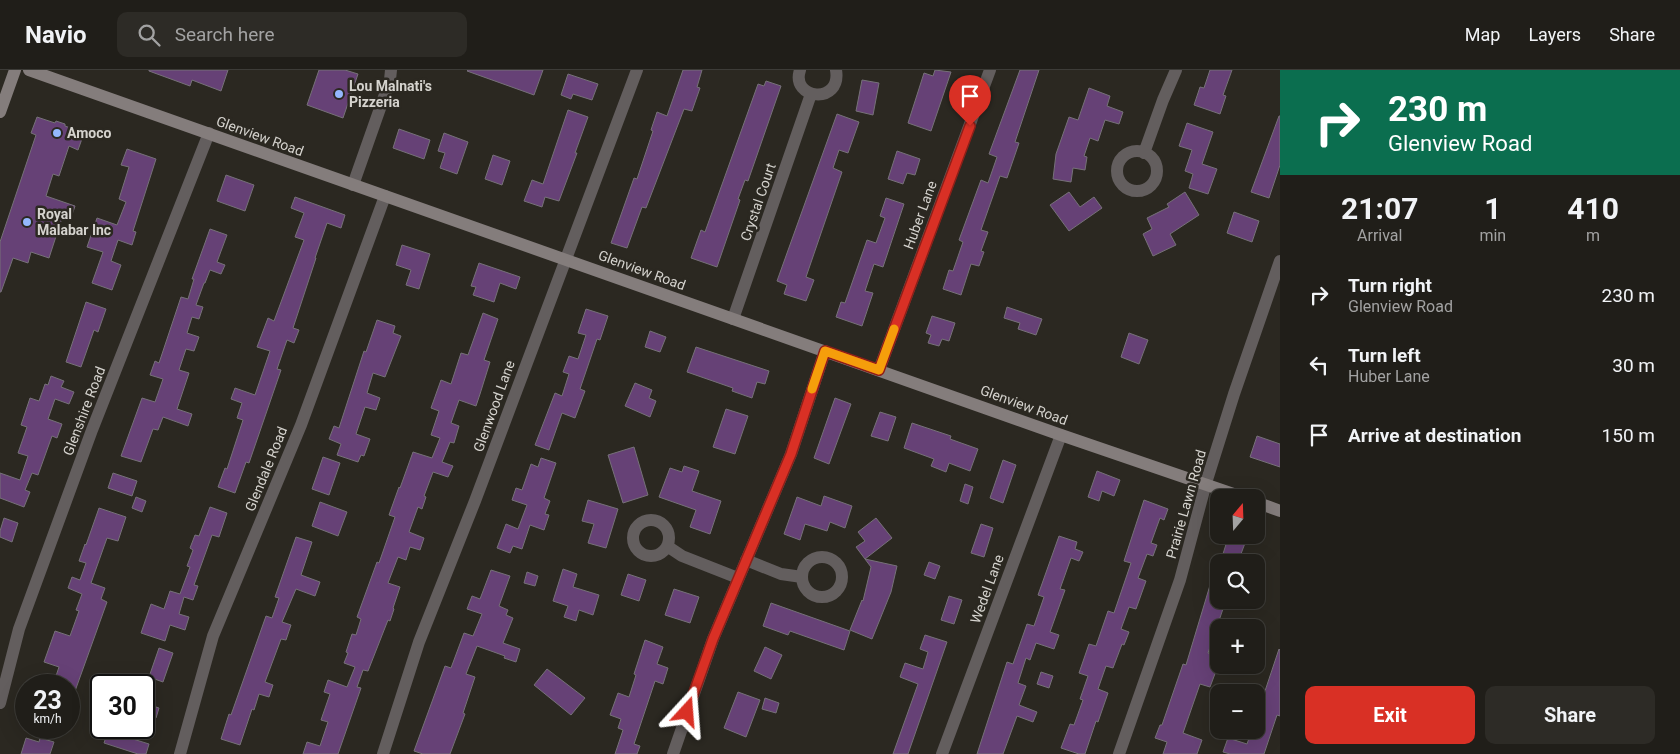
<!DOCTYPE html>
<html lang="en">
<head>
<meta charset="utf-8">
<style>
	body { margin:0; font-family:Roboto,sans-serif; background:#2d2b26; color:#f1f3f6; height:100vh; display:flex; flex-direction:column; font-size:19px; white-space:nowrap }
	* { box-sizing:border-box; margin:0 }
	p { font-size:16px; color:#a2a2a2 }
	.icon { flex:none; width:28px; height:28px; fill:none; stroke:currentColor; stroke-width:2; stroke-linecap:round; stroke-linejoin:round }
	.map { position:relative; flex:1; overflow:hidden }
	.details { display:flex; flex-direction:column; background:#201e19; width:400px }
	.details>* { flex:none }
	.banner { background:#0b6e4f; color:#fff; overflow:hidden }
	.needle { width:32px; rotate:19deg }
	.controls { position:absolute; left:1210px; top:419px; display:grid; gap:10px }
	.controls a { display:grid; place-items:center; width:55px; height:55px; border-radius:10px; background:#201e19; box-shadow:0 5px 20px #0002,0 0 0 1px #3d3c38; font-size:25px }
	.speed { position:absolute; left:15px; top:604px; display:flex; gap:10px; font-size:25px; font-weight:700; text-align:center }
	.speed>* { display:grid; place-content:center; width:65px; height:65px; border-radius:50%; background:#201e19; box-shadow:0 5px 20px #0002,0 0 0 1px #3d3c38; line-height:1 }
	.speed small { font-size:12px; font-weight:400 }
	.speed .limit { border:2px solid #111; border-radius:8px; background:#fff; color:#111 }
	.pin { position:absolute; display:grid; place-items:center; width:42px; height:42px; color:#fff; margin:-51px -21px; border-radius:50% 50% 50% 0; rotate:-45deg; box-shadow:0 0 5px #0007 }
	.pin .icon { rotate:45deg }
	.me { position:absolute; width:55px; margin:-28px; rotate:19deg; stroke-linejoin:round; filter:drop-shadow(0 0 4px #0008) }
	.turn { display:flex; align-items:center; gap:18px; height:105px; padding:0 25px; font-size:22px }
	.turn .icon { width:65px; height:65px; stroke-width:2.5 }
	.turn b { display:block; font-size:35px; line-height:42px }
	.eta { display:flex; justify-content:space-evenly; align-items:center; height:85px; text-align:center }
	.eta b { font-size:30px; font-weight:700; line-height:35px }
	.primary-button { display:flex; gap:10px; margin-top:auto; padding:10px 25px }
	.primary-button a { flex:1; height:58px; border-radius:10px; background:#d93025; color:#fff; font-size:20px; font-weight:700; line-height:58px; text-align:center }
	.primary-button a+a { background:#2d2b26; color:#f1f3f6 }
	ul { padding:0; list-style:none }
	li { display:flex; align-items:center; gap:15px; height:70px; padding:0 25px }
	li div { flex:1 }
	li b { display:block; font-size:19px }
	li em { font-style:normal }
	header { display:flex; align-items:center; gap:30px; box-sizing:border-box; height:70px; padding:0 25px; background:#201e19; border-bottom:1px solid #3d3c38 }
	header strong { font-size:24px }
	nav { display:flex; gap:28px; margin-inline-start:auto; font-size:18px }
	.search { width:350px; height:45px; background:#2d2b26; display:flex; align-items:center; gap:12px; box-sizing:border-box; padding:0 18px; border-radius:10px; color:#a2a2a2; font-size:19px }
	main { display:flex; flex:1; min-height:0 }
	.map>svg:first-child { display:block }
	.building { fill:#664176; stroke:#767178 }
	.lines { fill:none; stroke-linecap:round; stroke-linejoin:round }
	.minor { stroke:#635e5e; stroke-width:12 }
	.secondary { stroke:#847d7c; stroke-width:12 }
	.route-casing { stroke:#8d1f18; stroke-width:12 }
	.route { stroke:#d93025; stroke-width:9 }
	.slow { stroke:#f59e0b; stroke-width:9 }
	.poi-dot { fill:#94b7fd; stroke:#2b2821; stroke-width:2 }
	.labels { text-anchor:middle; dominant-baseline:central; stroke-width:5; stroke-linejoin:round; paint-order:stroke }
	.poi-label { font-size:14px; font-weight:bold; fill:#d5d3ce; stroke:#2b2821; text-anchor:start }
	.street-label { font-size:14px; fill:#d5d3ce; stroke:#2b2821 }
</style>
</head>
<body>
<header>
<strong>Navio</strong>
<div class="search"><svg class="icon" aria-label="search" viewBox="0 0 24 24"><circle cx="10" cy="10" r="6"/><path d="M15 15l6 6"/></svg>Search here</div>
<nav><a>Map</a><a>Layers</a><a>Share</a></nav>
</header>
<main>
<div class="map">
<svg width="1280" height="684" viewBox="0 0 1280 684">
	<rect width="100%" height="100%" fill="#2b2821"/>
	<!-- building -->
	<path class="building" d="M149,0H228L221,21L192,10L190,16L149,1Z
		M319,0H345L358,4L343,48L307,35Z
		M468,0H543L534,25L467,1Z
		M683,0H702L697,17L700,18L692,41L684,39L646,138L642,137L627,178L611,173L634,108L637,109L653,61L651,60L657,42L667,46Z
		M935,0L951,2L931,61L908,53L924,3L933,6Z
		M1020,0H1039L1015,72L1019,73L1007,108L1000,106L981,160L988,162L981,181L984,182L979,196L971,194L961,225L943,219L949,200L953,201L963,172L959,170L981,110L988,113L997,87L989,84Z
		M1210,0H1232L1223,25L1226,26L1220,44L1194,35L1200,17L1204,18Z
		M568,4L598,14L592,30L573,24L571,29L561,25Z
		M862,10L879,13L873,45L856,41Z
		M766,11L781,16L748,111L745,110L738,129L740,130L717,197L691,188L701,160L705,162L758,14L764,16Z
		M1089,18L1110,26L1107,36L1123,42L1119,54L1105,50L1098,71L1090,68L1084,86L1087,87L1085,100L1073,98L1071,112L1053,109L1056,84L1069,47L1078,50Z
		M568,40L588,47L575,83H577L559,131L545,127L542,137L524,131L532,110L543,114Z
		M837,44L859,52L848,83L839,80L833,98L842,102L806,207L814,210L806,231L784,224L787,215L777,211Z
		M1279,46H1280V95L1269,128L1251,122Z
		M37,47L55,53L56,51L65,54V56L84,63L78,80L69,76L59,106L53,104L46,126L75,136L70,151L62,148L49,188L31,182L28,193L13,188L1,222H0V172L36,65L31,63Z
		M1187,53L1213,62L1202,94L1217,99L1208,124L1189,118L1193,104L1185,101L1192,80L1179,76Z
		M399,59L430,70L424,89L393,78Z
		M444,63L468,72L457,104L440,98L445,83L438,81Z
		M127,79L156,89L133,161L136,162L132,175L118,170L111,191L121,195L112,220L92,213L103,182L87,177L97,148L117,155L126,132L119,129L129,97L121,95Z
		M897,81L920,89L915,105L907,103L903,114L888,109Z
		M493,85L510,91L502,115L485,109Z
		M226,105L254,115L245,141L217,131Z
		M1069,122L1080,137L1094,127L1102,138L1069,161L1050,135Z
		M1185,122L1199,145L1170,164L1176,175L1153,186L1143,164L1152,159L1147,148L1169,137L1167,134Z
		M295,127L345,145L341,158L327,153L315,188H316L293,258L299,260L294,273L287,270L277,299L281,300L249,393L246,392L235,423L218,417L225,398L227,399L243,350L237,348L242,333L231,329L235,318L255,325L270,281L257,277L268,248L274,251L304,170L295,167L304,143L291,138Z
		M886,128L904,134L883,197L874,194L865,221L873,223L862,256L836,247L841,232L845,233L867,170L876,173L885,148L880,146Z
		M1234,142L1259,151L1252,172L1227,163Z
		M210,159L227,165L217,192L225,195L221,204L210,200L205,213H204L196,235L203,237L199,249L192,247L187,263L199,267L194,281L186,279L179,300L189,303L177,339L192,344L188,356L163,347L158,360L153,359L141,392L121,386L142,328L155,332L163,309L150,305L155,291L159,293L181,227L188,229L194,209H192Z
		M402,175L430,184L419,219L406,215L411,200L396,195Z
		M479,193L520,207L516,219L500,213L494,232L473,225L476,217L471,216Z
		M86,232L106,239L98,262L94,260L81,297L66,292Z
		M1007,237L1042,249L1036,265L1018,259L1020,253L1004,248Z
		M586,239L608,246L600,270L597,269L580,319L585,321L575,348L562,343L549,380L535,375L555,323L562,326L569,304L563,302L569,286L578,289L586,265L578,263Z
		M483,243L498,249L484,290L490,292L480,324L476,336L459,330L451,353L459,356L454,373L450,372L442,392L453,396L448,407L433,402L424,426L426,427L422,439L418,437L409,462L424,468L420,480L410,477L406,490L398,487L388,513L400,517L393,538L394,539L390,551L388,550L368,601L363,600L357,617L361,618L338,684H303L307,672L320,676L328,652L321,650L330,624L324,622L328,610L347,617L355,597L344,593L348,583L346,582L352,564L356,565L361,549L357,547L377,492L379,493L395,447L389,445L399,417L400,418L413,382L432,388L440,368L431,365L439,341L431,338L441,310L451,314L461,283L468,285Z
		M932,246L955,253L949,271L942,269L939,276L928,273L931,265L926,263Z
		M377,250L395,256L393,263L401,266L385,307L373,303L367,323L380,328L376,340L365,337L356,364L370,369L364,386L361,385L358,392L337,385L341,374L329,369L334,356L339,358L364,281L366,282Z
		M650,261L666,267L660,282L645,277Z
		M1129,263L1148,270L1139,294L1121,287Z
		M696,277L769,301L765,314L757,312L752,328L732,321L733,318L687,302Z
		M51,306L64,311L61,317L74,322L69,334L55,329L48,349L62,354L57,368L52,366L38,405L32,403L25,420L30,422L24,437L0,428V403L20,410L28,386L18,383L27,357L21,355L30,328L39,331L45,314L48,315Z
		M635,313L652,320L649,328L656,331L650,347L625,336Z
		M835,328L851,334L829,394L814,388Z
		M726,339L748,346L735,384L713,377Z
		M880,342L896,347L888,371L871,366Z
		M912,353L951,366L950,369L978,379L970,401L949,393L946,402L931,396L934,389L904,378Z
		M1257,366L1280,374V397L1250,387Z
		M634,377L648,425L623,433L608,385Z
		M323,387L340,393L329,425L312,419Z
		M541,388L556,393L544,428L550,431L545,444L549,445L544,460L530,455L522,479L513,476L510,483L497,478L506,454L518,459L527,435L512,430L516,418L522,420L531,394L538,397Z
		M1003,390L1016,395L1003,433L990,428Z
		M684,396L699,401L692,421L721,431L710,464L690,457L696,440L659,427L670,398L682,402Z
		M1097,401L1120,410L1114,426L1102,421L1099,431L1088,427Z
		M113,403L137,411L132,426L108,418Z
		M965,414L973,417L968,434L960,431Z
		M824,426L852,436L845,458L830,452L827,461L805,454L800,470L784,464L797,427L821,436Z
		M136,427L146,431L142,442L132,438Z
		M588,430L618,439L606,478L588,473L594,454L582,451Z
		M1144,430L1168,439L1164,450L1160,448L1151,473L1157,475L1153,486L1147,484L1138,508L1146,511L1136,539L1129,537L1121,559L1129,562L1124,575L1122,574L1113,598L1106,596L1098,619L1108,623L1098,652L1096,651L1085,684H1079L1061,678L1070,654L1074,655L1083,630L1080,629L1088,606L1079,603L1089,574L1096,576L1108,541L1114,543L1131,493L1124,491Z
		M320,432L347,442L338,466L312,456Z
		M210,437L227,443L219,467L212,465L194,515L198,516L193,530L184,527L179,544L189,547L185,560L170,555L165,571L141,563L151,534L164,539L170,521L180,524L190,497L187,496L193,480L190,478L195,465L199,466Z
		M99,438L126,447L118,471L107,468L91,513L105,518L101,529L107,532L70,635H69V615H53L59,597L44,592L55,561L70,566L79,541L76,540L82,524L68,518L72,507L80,510L86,493L79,491L85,474L86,475Z
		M4,448L18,453L12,472L0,467V461Z
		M876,448L892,468L865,489L856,477L865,471L858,462Z
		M981,454L993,458L984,487L971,483Z
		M1229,465H1248L1238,492L1222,487Z
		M1059,466L1077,472L1075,479L1083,482L1079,491L1071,488L1060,519L1065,520L1050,562L1059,565L1054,579L1036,573L1030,590L1026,588L1018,613L1026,616L1019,635L1037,642L1033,652L1017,646L1003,684H977L1007,592L1013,594L1027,554L1034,556L1044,527L1038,525Z
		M296,467L312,472L301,505L320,512L315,526L296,519L282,552L291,555L286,570L281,569L265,612L273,615L269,627L259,624L254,640L252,639L240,675L221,669L229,644L231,645L266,546L272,548L279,528L275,527Z
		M865,489L897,496L891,522L872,569L850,560L862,530L863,531L871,497Z
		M929,492L940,496L935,509L924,505Z
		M563,499L577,504L573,517L599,525L593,545L579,540L576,551L564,547L568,536L553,531Z
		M491,500L510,506L499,536L508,540L506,545L513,548L503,573L520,579L516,592L504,588L505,586L477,576L466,604L475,607L463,643L465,644L450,684H423L414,681L445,596L451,598L464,563L473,566L482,544L467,539L472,526L480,529Z
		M527,502L538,506L535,516L524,513Z
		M628,504L646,510L639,531L621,525Z
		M1211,512L1219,515V530H1226L1208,583L1219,587V593L1210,617L1200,614L1183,663L1202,670L1197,684H1163L1167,672L1155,668L1160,655H1162L1183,594L1186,595Z
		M674,519L699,527L690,553L665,545Z
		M949,526L962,530L954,554L941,550Z
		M771,533L850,561L844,580L790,561L788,565L763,556Z
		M925,565L947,572L908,684H893L918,614L900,607L905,593L923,599L928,582L920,579Z
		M645,570L663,577L657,594L668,598L663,614L655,611L634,674L640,676L637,684H615L623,660L618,658L621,649L610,645L618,623L629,627L636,605L634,604Z
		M765,577L782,585L771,609L754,601Z
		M159,578L173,583L163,612L149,607Z
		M1279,579L1280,580V646L1277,645L1264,684H1230L1223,682L1228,668L1247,674L1252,660H1256V648Z
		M547,599L585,628L571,645L534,615Z
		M1041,602L1053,606L1049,618L1037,614Z
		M738,622L760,630L746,667L724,658Z
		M765,628L779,633L776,643L762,639Z
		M144,633L159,638L156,648L144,643Z
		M109,658H137L133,669L149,674L146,684H138L104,673Z
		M26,668L39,672L40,668L54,672L50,684H21Z"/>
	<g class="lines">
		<!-- minor -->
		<path class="minor" d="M800,0C790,30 842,35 836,0
			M1117 101a20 20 0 1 1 40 0a20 20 0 1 1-40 0Z
			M1144,83L1163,30L1176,0
			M353,115L390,10L391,0
			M733,249L811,24
			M879,300L990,0
			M633 468a18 18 0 1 1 36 0a18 18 0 1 1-36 0Z
			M667,476L682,486L738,508
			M802 507a20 20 0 1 1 40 0a20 20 0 1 1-40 0Z
			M746,490L781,504L802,507
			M0,633L19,559L92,360L209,63
			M180,684L213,566L301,355L385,126
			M383,684L419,572L475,431L637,0
			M673,684L713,569L791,384L825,281
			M942,684L1061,365
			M1119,684L1180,510L1206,413L1234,324L1280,191"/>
		<!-- secondary -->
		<path class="secondary" d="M29,0L1061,365L1245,428
			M0,42L15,0
			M1256,432L1280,441"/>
	</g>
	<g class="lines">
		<!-- route casing -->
		<g class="route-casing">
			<path id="route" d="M687,642L713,569L791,384L825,281L879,300L970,56"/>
		</g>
		<!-- route -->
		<use href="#route" class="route"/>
		<!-- slow -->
		<path class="slow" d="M812,319L825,281L879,300L894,259"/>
	</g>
	<!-- markers -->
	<g class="poi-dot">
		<circle cx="339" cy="24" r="5"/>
		<circle cx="57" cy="63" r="5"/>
		<circle cx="27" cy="152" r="5"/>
	</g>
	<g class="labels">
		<!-- poi labels -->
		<g class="poi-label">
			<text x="349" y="16">Lou Malnati's<tspan x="349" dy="16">Pizzeria</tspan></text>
			<text x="67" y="63">Amoco</text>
			<text x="37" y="144">Royal<tspan x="37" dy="16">Malabar Inc</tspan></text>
		</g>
		<!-- street labels -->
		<g class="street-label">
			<text transform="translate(260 66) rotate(20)">Glenview Road</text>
			<text transform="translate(758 132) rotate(-71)">Crystal Court</text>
			<text transform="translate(920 145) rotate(-70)">Huber Lane</text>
			<text transform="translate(642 200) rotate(20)">Glenview Road</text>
			<text transform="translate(1024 335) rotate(20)">Glenview Road</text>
			<text transform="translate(494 336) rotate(-70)">Glenwood Lane</text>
			<text transform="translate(84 341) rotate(-69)">Glenshire Road</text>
			<text transform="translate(266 399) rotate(-68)">Glendale Road</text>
			<text transform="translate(1186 434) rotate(-74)">Prairie Lawn Road</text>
			<text transform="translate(987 519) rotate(-70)">Wedel Lane</text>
		</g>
	</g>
</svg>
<div class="controls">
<a><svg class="needle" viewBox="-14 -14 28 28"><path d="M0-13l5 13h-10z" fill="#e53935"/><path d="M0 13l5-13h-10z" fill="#a2a2a2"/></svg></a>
<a><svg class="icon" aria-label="search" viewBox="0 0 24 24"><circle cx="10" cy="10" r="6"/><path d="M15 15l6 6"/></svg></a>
<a>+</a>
<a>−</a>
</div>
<div class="speed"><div>23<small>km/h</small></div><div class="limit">30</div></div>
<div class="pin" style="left:970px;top:56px;background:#d93025"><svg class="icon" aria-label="arrive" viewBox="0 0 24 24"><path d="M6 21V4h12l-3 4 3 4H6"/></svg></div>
<svg class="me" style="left:687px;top:642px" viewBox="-20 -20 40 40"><path d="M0-17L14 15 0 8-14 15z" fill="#d93025" stroke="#fff" stroke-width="4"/></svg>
</div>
<section class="details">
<div class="banner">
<div class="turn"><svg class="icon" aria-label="right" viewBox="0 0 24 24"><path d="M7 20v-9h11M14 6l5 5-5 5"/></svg><div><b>230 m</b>Glenview Road</div></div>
</div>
<div class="eta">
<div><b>21:07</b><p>Arrival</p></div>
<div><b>1</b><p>min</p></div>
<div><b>410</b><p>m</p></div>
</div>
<ul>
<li><svg class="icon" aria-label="right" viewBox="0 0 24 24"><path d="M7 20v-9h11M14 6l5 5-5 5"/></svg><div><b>Turn right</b><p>Glenview Road</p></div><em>230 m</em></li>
<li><svg class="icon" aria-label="left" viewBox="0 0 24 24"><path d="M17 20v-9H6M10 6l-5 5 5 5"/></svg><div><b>Turn left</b><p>Huber Lane</p></div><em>30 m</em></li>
<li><svg class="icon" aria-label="arrive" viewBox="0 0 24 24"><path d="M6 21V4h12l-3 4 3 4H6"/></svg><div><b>Arrive at destination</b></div><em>150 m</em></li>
</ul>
<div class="primary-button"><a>Exit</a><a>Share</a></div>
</section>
</main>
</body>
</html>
